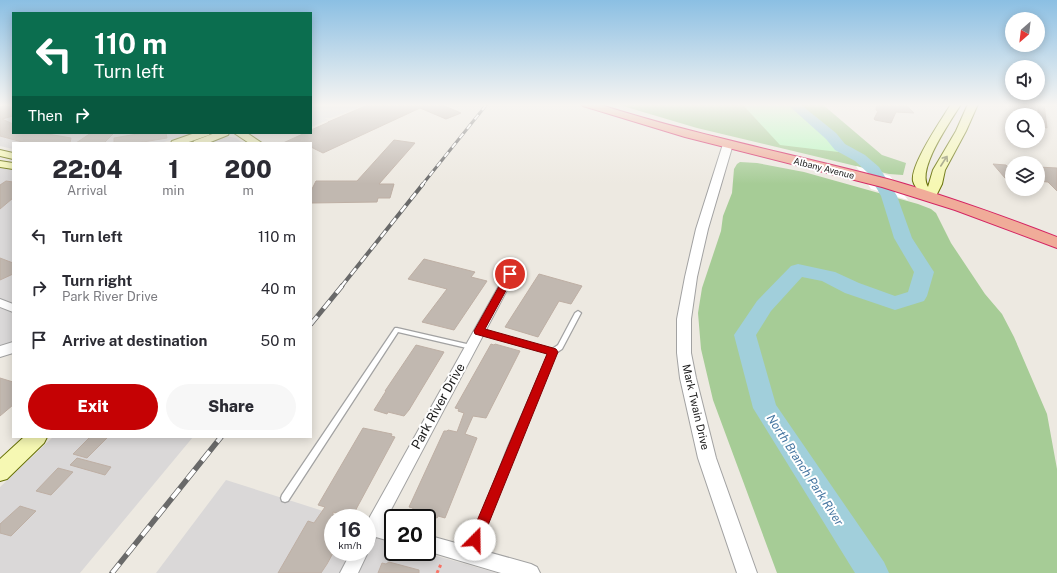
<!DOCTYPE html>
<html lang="en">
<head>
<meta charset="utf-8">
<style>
	body { margin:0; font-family:"Public Sans",sans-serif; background:#f7f7f7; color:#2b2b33; height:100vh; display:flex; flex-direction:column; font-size:15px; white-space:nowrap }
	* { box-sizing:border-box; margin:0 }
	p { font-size:13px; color:#7c7c81 }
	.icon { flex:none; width:22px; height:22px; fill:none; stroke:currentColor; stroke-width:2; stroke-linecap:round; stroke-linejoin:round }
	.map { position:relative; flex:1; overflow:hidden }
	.details { position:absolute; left:12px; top:142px; width:300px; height:296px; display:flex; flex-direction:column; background:#fff; border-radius:0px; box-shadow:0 2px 10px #0003 }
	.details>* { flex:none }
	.top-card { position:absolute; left:12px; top:12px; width:300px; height:122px; border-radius:0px; box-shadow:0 2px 10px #0003; background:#0b6e4f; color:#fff; overflow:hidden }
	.needle { width:26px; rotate:208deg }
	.tools { position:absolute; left:1005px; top:12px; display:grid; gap:8px }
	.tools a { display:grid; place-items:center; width:40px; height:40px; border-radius:50%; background:#fff; box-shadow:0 2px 10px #0003; font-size:20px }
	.speed { position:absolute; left:324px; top:509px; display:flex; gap:8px; font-size:20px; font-weight:700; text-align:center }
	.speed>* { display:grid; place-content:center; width:52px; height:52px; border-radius:50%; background:#fff; box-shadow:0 2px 10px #0003; line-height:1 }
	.speed small { font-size:10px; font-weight:400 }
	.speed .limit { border:2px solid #111; border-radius:6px; background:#fff; color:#111 }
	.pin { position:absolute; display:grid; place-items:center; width:34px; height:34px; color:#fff; margin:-17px; border:2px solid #fff; border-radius:50%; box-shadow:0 1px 4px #0007 }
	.me { position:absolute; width:44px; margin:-22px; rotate:22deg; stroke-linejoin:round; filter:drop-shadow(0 0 3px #0008) }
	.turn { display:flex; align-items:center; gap:14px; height:84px; padding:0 16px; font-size:18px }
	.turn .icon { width:52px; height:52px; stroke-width:2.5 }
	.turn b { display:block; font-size:28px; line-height:34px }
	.then { display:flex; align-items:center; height:38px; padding:0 16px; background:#0003; gap:8px; font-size:15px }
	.eta { display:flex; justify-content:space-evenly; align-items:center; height:68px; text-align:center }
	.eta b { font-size:24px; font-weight:800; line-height:28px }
	.action { display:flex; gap:8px; margin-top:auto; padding:8px 16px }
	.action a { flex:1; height:46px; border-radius:24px; background:#c50204; color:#fff; font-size:16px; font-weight:800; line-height:46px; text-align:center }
	.action a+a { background:#f7f7f7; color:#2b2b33 }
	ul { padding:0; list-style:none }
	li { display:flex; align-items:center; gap:12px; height:52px; padding:0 16px }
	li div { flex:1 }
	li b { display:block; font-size:15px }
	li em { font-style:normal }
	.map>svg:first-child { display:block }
	.residential { fill:#dad8d8 }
	.forest { fill:#a6cc96 }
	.park { fill:#bcf8c1 }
	.parking { fill:#dfdfdf }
	.pier { fill:#fff }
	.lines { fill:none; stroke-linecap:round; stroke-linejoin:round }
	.river { fill:#a1cfdb; fill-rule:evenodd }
	.building { fill:#c1b8b0; stroke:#beafa4 }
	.service-casing { stroke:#a2a2a2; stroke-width:2.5 }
	.minor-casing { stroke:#a2a2a2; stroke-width:2 }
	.tertiary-casing { stroke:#a2a2a2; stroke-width:2 }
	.secondary-casing { stroke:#656f05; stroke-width:2 }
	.trunk-casing { stroke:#d42563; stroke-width:2 }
	.path { stroke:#f87467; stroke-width:3; stroke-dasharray:3 3; stroke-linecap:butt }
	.service { fill:#fff; fill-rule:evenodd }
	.minor { fill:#fff; fill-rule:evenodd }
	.tertiary { fill:#fff; fill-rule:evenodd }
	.secondary { fill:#f6f8b3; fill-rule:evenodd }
	.trunk { fill:#f0ac99; fill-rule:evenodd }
	.rail-far3-casing { stroke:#696969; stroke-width:3 }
	.rail-far2-casing { stroke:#696969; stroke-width:4 }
	.rail-far1-casing { stroke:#696969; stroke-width:5 }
	.rail-casing { stroke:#696969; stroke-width:5.5 }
	.rail-far3 { stroke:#fff; stroke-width:2; stroke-dasharray:6; stroke-linecap:butt }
	.rail-far2 { stroke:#fff; stroke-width:2.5; stroke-dasharray:8; stroke-linecap:butt }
	.rail-far1 { stroke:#fff; stroke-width:3.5; stroke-dasharray:10; stroke-linecap:butt }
	.rail { stroke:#fff; stroke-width:4; stroke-dasharray:12; stroke-linecap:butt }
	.oneway { stroke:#93956f }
	.route { fill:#c50204; stroke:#800103 }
	.labels { text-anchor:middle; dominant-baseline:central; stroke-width:4; stroke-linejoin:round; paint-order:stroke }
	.far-street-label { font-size:9px; fill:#1b1b1b; stroke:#fff }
	.street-label { font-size:11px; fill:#1b1b1b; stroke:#fff }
	.water-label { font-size:12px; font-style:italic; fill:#4676a1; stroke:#fff }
	.near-street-label { font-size:13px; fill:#1b1b1b; stroke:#fff }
</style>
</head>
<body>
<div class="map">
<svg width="1057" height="573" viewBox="0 0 1057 573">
	<rect width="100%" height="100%" fill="#ede9e1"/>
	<!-- residential -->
	<path class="residential" d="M0,104H13V133H194L160,143H13V149L0,146Z
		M230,137L236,138L243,143H206L218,138Z
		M0,168L13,170V342L0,347Z
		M53,437H193L80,573H0V487Z
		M226,480L345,518H333V552H367V527L393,542V552H423L497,573H156Z"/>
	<!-- forest -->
	<path class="forest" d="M616,104H822L882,155L906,163L903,175L889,174L697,128Z
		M740,162L757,163L804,172L918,204L931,209L936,213L951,243L985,294L1002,314L1014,337L1047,414L1057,469V573H777L713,400L701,349L698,313L702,288L721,231L723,216L732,193L734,169L737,164Z"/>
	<!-- park -->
	<path class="park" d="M742,104H795L847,153L780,145Z"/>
	<!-- parking -->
	<path class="parking" d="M322,104H347L348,105L353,104L362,106L331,118H324L328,120L311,127V110H314L311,108Z"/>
	<!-- pier -->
	<path class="pier" d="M856,166L890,176L908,200L871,189Z"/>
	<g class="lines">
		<!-- river -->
		<path class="river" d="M787,104H800L836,133L845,144L865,155L879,167L897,196L912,238L934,272L927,296L924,301L895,310L845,293L822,281L802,277L771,311L756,335L776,405L884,562L889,573H855L753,408L734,335L757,301L791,266L798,264L835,272L859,283L895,296L908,292L914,272L894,238L881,196L868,173L855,161L835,150L826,139Z"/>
	</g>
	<!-- building -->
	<path class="building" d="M370,104H440L461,113L446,119L420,108L323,153L311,147V143H283L305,133H311V130L329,122H328Z
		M877,104H905L914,113L896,112L891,123L875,120L874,119L878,111L876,110Z
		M1038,104H1044L1047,128L1038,126Z
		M6,105L13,108V116L2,119L13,124V133H42L71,138L70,143H26L0,136V107Z
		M91,133H114L104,143H76Z
		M143,133H166L167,138L137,143H114V138Z
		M394,140L415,143L379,184H394L390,198H378L377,202L311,203V191L316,181H357Z
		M993,164L1006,165L1012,171V179L1005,178Z
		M1038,167L1057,168V191L1048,182L1038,181Z
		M6,181L13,182V198L0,209V185Z
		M0,258L13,263V274L0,280Z
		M424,259L475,272L471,277L487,281L454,330L422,322L447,289L408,279Z
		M539,274L582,286L571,304L559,301L538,337L505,327Z
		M491,344L494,345L495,344L520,351L486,418L473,416L465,434L477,438L445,518L438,516L437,518L412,511L413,508L409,507L444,431H447L448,430L457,432L464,413L458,411L459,409L455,408Z
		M416,345L444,352L409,410L404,416L388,412L387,414L374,410L386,391H385Z
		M0,378L13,382V405L0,416Z
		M363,428L392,434L391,436L395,437L353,515L349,514L348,516L333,512V553L327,564L321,573H278L308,521L314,523L325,507L318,505Z
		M90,437H108L87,458L73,454Z
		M77,458L111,467L105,475L70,465Z
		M58,468L73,472L51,495L36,491Z
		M20,506L36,511L11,536L0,533V524Z
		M389,562L419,570V573H378L382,563L386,564Z"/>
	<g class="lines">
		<!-- service casing -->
		<g class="service-casing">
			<path id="service" d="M578,311L581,313L562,349L556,353L517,445L473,557L470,558L467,557L466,554L509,445L549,353L477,333L476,331L477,329H479L552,349L558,345L575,313Z
				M395,328H397L471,345H473L474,347L473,349H471L398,332L288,501L285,502L282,501L281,498L282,495Z"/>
		</g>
		<!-- minor casing -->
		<g class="minor-casing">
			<path id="minor" d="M510,272L514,273L515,275L384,523L393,526V542L376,537L373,544L367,546V522L505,275L506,273Z
				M0,299L13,304V312L0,307Z
				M427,535L531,564L537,567L540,573H501L427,551Z
				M367,549L368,552L358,573H340L351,552H367Z"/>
		</g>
		<!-- tertiary casing -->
		<g class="tertiary-casing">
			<path id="tertiary" d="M728,141L733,144L708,229L697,277L691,319V353L696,378L716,458L757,573H737L698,458L680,378L677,353V319L685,277L696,229L723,144Z
				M13,342V353L0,357V346Z"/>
		</g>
		<!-- secondary casing -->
		<g class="secondary-casing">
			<path id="secondary" d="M951,104H961C951,121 916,169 928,187L933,170L956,131L968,104H978L966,131L945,170L942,184L934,200C927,202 924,198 920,192C917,189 914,185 913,181C910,165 942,119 951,104Z
				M195,133H210L209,135L186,143H171L172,141Z
				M215,133H229L228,135L208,143H193L194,141Z
				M234,133H247L262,143H249Z
				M0,150L13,153V159L0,156Z
				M0,161L13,163V169L0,167Z
				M24,437H47L44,443L7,479L0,481V459Z"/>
		</g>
		<!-- trunk casing -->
		<g class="trunk-casing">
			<path id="trunk" d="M581,104H598C694,135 793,154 891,180C947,196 1002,216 1057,237V248L955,210L882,187L685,137L583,106Z"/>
		</g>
		<!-- path -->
		<path class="path" d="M437,573L441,564"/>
		<!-- service -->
		<use href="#service" class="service"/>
		<!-- minor -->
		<use href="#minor" class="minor"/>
		<!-- tertiary -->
		<use href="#tertiary" class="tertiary"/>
		<!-- secondary -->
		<use href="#secondary" class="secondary"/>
		<!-- trunk -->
		<use href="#trunk" class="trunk"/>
		<!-- rail-far3 casing -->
		<g class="rail-far3-casing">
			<path id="rail-far3" d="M422,185L487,104"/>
		</g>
		<!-- rail-far2 casing -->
		<g class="rail-far2-casing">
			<path id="rail-far2" d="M341,287L423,184"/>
		</g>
		<!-- rail-far1 casing -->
		<g class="rail-far1-casing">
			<path id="rail-far1" d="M311,324L342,286"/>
		</g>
		<!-- rail casing -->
		<g class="rail-casing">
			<path id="rail" d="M112,573L221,437"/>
		</g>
		<!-- rail-far3 -->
		<use href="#rail-far3" class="rail-far3"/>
		<!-- rail-far2 -->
		<use href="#rail-far2" class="rail-far2"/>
		<!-- rail-far1 -->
		<use href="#rail-far1" class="rail-far1"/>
		<!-- rail -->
		<use href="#rail" class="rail"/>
	</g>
	<!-- one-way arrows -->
	<defs><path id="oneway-shaft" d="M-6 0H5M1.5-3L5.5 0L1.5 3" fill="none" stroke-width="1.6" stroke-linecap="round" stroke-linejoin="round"/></defs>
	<use class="oneway" href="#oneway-shaft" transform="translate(944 161) rotate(-57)"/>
	<!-- sky -->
	<linearGradient id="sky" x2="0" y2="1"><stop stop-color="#8bbfe3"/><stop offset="0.57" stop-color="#f7f5f2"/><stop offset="1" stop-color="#f7f5f2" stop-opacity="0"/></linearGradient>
	<rect width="1057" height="184" fill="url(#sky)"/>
	<!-- route -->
	<path class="route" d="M507,272H510L515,274L485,329L553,348L556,349L558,352L480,545L475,547L471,545L469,540L547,354L475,334L474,331Z"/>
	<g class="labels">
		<!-- far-street labels -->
		<g class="far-street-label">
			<text transform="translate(824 168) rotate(14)">Albany Avenue</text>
		</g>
		<!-- street labels -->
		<g class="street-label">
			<text transform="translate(696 407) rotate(77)">Mark Twain Drive</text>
		</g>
		<!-- water labels -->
		<g class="water-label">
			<text transform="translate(805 470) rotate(57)">North Branch Park River</text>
		</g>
		<!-- near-street labels -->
		<g class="near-street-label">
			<text transform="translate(438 406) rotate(-61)">Park River Drive</text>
		</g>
	</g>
</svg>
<div class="tools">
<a><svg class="needle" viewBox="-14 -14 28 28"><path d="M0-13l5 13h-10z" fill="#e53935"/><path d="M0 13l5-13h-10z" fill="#7c7c81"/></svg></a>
<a><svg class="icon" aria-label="sound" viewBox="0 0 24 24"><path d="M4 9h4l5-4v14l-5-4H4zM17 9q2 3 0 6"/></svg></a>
<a><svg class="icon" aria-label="search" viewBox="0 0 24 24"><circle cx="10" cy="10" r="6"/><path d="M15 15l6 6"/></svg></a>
<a><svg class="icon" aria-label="layers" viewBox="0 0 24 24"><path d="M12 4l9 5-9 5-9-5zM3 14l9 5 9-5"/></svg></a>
</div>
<div class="speed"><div>16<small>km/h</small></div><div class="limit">20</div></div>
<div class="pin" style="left:510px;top:274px;background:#d93025"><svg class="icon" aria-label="arrive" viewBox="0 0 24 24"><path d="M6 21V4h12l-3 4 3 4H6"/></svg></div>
<svg class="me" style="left:475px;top:540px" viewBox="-20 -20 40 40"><circle r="19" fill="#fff"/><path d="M0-13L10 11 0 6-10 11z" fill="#c50204"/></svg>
<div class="top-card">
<div class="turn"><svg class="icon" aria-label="left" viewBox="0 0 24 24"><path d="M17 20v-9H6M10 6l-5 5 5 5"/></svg><div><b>110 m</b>Turn left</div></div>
<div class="then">Then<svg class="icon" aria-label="right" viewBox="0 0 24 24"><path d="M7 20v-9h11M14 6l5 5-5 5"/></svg></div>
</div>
<section class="details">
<div class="eta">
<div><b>22:04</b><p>Arrival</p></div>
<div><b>1</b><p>min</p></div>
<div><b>200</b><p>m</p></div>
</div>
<ul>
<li><svg class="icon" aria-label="left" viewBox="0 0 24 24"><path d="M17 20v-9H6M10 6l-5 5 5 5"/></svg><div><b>Turn left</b></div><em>110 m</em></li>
<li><svg class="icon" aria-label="right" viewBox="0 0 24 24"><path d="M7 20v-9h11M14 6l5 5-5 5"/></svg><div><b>Turn right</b><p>Park River Drive</p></div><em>40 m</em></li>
<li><svg class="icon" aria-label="arrive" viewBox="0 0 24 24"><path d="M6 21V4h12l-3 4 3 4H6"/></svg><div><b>Arrive at destination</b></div><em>50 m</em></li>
</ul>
<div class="action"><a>Exit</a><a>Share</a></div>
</section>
</div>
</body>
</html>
